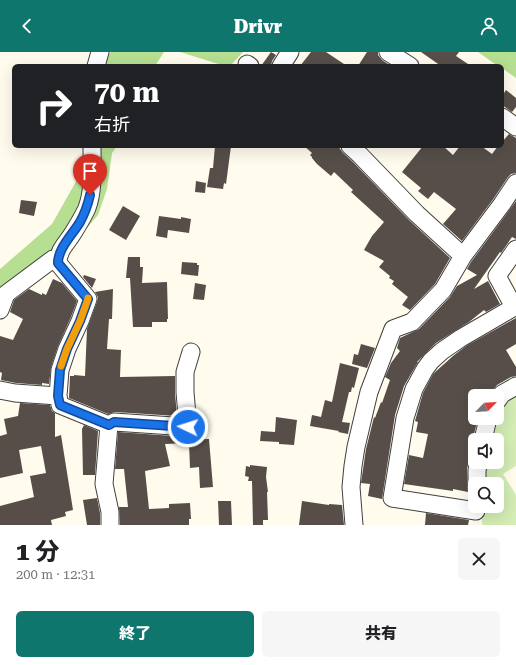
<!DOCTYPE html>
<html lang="ja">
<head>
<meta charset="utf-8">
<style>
	body { margin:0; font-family:"Roboto Serif","Noto Sans JP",serif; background:#f6f6f6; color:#202124; height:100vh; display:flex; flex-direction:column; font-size:15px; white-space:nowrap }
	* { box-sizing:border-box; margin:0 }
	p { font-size:13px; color:#757577 }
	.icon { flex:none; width:22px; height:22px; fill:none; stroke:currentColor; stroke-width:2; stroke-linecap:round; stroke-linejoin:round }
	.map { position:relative; height:473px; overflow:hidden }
	.drawer { display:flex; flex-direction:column; background:#fff; flex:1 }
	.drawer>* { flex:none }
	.banner { position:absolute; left:12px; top:12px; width:492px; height:84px; border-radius:6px; box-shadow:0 4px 16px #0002; background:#202124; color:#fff; overflow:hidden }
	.needle { width:26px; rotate:66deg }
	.controls { position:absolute; left:468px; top:337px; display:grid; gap:8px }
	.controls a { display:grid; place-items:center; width:36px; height:36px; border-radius:6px; background:#fff; box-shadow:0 4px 16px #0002; font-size:20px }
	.pin { position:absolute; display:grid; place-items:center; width:34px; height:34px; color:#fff; margin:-41px -17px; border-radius:50% 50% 50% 0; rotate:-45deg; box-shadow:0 0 4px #0007 }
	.pin .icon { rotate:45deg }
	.me { position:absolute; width:44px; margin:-22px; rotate:274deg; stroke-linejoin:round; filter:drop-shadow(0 0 3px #0008) }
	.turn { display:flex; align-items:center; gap:14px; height:84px; padding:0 16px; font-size:18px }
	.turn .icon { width:52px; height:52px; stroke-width:2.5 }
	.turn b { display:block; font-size:28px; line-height:34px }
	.round { display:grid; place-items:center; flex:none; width:42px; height:42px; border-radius:6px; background:#f6f6f6 }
	.summary { display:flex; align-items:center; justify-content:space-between; height:68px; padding:0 16px }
	h1 { font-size:24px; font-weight:800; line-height:30px }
	.cta { display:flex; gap:8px; margin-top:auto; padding:8px 16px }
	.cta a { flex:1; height:46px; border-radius:6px; background:#0f766e; color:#fff; font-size:16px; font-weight:800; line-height:46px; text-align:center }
	.cta a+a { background:#f6f6f6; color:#202124 }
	header { display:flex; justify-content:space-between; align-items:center; height:52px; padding:0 16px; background:#0f766e; color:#fff; font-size:18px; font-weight:800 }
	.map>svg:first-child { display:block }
	.green { fill:#d3edb4 }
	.forest { fill:#b6df92 }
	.building { fill:#574e49 }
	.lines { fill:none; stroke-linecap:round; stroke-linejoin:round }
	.minor-casing { stroke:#404040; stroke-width:19 }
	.minor { stroke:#fff; stroke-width:17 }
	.route-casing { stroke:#114b97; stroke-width:10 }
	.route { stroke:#1a73e8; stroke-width:7 }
	.slow { stroke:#f59e0b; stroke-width:7 }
</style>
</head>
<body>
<header><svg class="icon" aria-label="back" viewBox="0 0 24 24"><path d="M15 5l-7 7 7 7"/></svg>Drivr<svg class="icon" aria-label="person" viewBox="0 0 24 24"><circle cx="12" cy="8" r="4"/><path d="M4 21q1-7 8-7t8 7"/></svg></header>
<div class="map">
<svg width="516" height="473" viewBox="0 0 516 473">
	<rect width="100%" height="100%" fill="#fffbed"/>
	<!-- green -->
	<path class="green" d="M516,342V414L503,422L516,443V473H482V454H497V432H483L485,410H497V388H489L494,366H497C497,356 508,347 516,342Z"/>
	<!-- forest -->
	<path class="forest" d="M111,0H164L155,14H101V12Z
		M180,0H243L230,14H225Z
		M478,0H516V26L502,16V14H498Z
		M89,94H117L112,101L107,137L98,163L86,177L0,251V217L52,172L87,110Z"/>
	<!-- building -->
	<path class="building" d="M271,0L276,3L272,9L271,14H261Z
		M311,0H326L347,14H300Z
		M367,0H378V3L382,8L391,14H358Z
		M421,0H459L456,4L471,14H441Z
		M506,38L516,46V55L512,60L502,53V44Z
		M509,82L516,86V121L511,122L508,125L494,146L462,189L443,172L456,157L434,140L428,147L418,139L421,136L402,120L423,94H443L453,103L460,94H481L492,102L498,94H502V90Z
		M215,94H231L226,132L224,131L223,137L207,135L210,116H213Z
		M304,94H338L343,101L353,110L410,169L450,206L435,232L410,258L402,253L408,245L392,232L394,229L389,226L390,224L379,215L384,209L364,198L372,184L384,170L351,140L353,138L334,120L331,124L317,112L312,106V105L310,103L312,101Z
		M196,129L206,131L205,141L195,140Z
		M21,148L37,150L34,164L19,161Z
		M516,149V187L512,185L501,201L500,200L474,237L488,229L500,252L486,260L484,258L469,270L436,291L417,310H418L404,334L395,363L382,447L368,444L370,432L361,431L366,397L374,365L375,366L381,350L382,351L390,328L385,325L391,311L400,299L397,296L400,286L419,277L450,245L457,234L477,223L467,217L471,210Z
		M123,154L140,164L126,188L109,178Z
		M159,164L181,167V165L191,167L189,181L168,178L167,186L156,184Z
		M128,205H140V215H143L142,231L167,230L168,267H167V270H152V275H133L130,226H126Z
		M182,210L197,211V213H199L198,224L181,222Z
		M84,223L96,227L92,236L83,225Z
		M53,227L62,231L77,249L71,265L58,294L51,315L49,332L42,331V333L16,331L1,328L2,321L0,320V284L13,288L23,267L10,260L14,248L29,237L42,243V241L46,243Z
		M195,231L206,233L204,248L193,247Z
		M113,237L112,267H109L107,297L121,298L120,325L175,324V341L177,364L115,360L108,362L69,346L70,324H74V323L85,324L87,277L97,250L98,245L95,240Z
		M516,266V292L506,298L516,315V324L511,325L497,333L488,344H475V366H478L473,386L471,404L467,416L468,440L453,437V439L404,432L409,403L423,406L428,382L416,380L418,370L415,369L423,341L433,322L453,304L466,294Z
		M361,292L375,296L367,316L352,312L354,302L358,303Z
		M340,311L359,316L354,336L352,335L351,340H349L342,370L350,371L348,382L338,380L339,379L310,374L312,363L321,365L325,348L332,350Z
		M20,351L50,353L52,359L55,361V385L61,383L73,458L65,460L66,464L51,468L52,473H0V454L34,445L30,424L46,421L41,394L19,398L23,421L0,426V384L7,382L4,367L18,364Z
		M276,365L297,368L294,393L279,392V390L260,389L261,379L275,380Z
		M84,373L98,379L95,423H83L82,377Z
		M118,380L187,385L192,384L197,380H199L204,387H209L213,435L200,436L199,415L190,416L189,391L165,392L170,414L145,419L149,457L169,456V452L190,451L191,467H189V473H120L119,455H128L124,417H115Z
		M250,413L267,415L266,425L268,440H267L268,468H263V473H253L252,429H248L249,425L245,424L246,414L250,415Z
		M97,446L100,461V473H87L83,448Z
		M218,449H231L232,473H219Z
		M302,449L329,453V452L342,453L344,473H299Z
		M426,461L469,468L468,473H425Z"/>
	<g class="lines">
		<!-- minor casing -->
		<g class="minor-casing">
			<path id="minor" d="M388,0L410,14
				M247,12L250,14
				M96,14L100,0
				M281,14L290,0
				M502,65L516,75
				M92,94C92,114 94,137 87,156C83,165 78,173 73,181C67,191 58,198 58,211L88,247L80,269L67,297L60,318L58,344L60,353L109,373L104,432L110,460V473
				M350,94L360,103L417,162L463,204
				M514,255L497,224L516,197
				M0,258L6,242L53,207L58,205
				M0,338L15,341L58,344
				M497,349L502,342L516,334
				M109,373L114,370L188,375L185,340V320L191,300
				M483,388L488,366
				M477,432V418L479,410
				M476,459L392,446L405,366L414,337L425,317L431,309L442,299L461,286L516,254
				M354,473L351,435L353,414L356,395L369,340L393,277L412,270L443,238L463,204L502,152L516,131"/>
		</g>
		<!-- minor -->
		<use href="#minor" class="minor"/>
	</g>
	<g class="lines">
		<!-- route casing -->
		<g class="route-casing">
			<path id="route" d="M90,143C88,152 85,161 80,170C73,182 58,196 58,211L88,247L80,269L67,297L60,318L58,344L60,353L109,373L114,370L188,375"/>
		</g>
		<!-- route -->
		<use href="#route" class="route"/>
		<!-- slow -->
		<path class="slow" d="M61,314L67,297L80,269L88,247V246"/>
	</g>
</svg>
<div class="controls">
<a><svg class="needle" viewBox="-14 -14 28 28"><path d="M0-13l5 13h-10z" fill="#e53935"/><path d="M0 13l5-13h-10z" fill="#757577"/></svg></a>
<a><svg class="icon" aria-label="sound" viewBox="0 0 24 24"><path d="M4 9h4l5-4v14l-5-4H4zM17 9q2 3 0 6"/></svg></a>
<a><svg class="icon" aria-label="search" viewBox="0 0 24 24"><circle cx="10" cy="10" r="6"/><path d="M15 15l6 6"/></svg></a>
</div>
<div class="pin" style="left:90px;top:143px;background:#d93025"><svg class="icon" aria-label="arrive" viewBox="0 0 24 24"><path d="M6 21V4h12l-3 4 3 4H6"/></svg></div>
<svg class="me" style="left:188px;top:375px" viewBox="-20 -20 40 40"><circle r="17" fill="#1a73e8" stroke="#fff" stroke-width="3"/><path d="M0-11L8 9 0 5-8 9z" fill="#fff"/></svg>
<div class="banner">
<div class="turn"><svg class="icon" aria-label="right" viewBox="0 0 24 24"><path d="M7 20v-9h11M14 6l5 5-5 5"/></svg><div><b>70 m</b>右折</div></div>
</div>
</div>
<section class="drawer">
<div class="summary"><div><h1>1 分</h1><p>200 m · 12:31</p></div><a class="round"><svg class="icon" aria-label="close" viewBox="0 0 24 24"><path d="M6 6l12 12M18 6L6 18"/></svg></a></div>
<div class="cta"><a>終了</a><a>共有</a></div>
</section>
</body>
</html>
